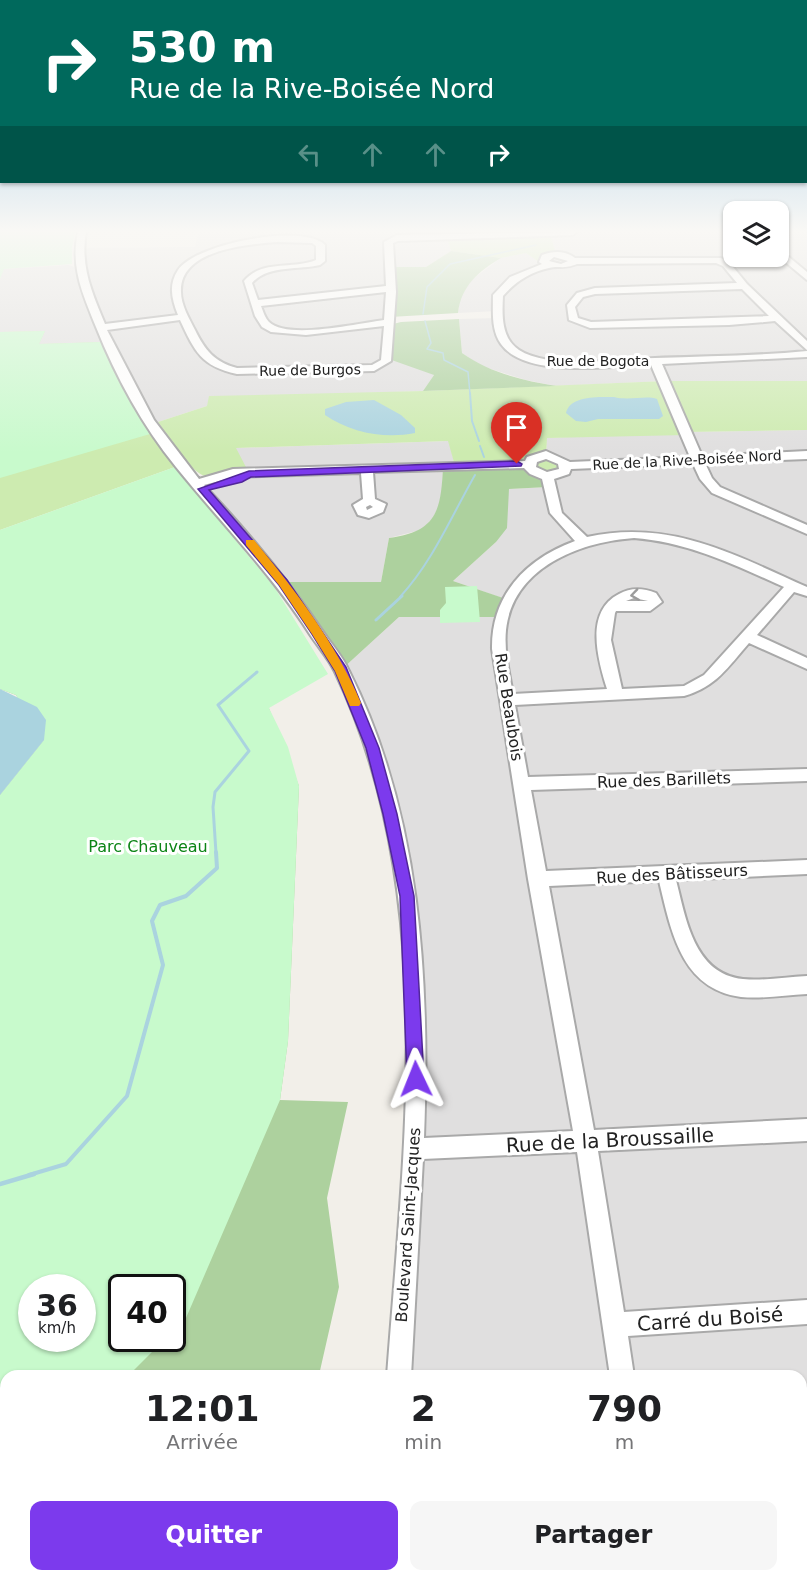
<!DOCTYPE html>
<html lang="fr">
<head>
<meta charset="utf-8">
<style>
	body { margin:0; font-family:"DejaVu Sans",sans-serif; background:#f6f6f6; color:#202124; height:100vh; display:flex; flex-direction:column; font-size:22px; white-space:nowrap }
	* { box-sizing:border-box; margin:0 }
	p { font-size:20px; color:#757577 }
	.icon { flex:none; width:33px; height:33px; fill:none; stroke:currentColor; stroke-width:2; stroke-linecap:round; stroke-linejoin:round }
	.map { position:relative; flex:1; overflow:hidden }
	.panel { position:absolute; left:0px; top:1370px; width:807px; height:212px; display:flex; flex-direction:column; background:#fff; border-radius:18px 18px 0 0; box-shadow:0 2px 4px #0004 }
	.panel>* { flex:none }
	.hud { position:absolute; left:0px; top:0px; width:807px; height:183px; box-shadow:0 2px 4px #0004; background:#00695c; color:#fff; overflow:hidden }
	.buttons { position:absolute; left:723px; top:201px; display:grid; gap:12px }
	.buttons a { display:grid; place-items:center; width:66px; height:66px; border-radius:12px; background:#fff; box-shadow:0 2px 4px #0004; font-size:30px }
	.speed { position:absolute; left:18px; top:1274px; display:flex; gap:12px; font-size:30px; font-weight:700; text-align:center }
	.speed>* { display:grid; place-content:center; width:78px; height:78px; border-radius:50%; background:#fff; box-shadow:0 2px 4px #0004; line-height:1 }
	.speed small { font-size:15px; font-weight:400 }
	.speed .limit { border:3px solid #111; border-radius:9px; background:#fff; color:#111 }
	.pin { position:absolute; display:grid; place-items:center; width:51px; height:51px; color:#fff; margin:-62px -26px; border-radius:50% 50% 50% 0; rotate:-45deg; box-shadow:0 0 6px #0007 }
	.pin .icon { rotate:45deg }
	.me { position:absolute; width:66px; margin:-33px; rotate:358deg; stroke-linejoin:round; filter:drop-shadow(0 0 4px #0008) }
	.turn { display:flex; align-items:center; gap:21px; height:126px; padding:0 30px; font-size:27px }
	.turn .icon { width:78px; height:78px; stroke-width:2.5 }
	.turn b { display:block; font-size:42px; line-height:51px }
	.lanes { display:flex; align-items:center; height:57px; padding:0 30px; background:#0003; justify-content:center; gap:30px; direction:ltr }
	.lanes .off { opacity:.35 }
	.eta { display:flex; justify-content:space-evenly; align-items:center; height:102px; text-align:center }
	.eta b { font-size:36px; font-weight:700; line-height:42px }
	.action { display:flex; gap:12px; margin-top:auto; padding:12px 30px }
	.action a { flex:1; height:69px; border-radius:12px; background:#7c3aed; color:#fff; font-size:24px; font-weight:700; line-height:69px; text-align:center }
	.action a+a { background:#f6f6f6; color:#202124 }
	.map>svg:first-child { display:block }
	.residential { fill:#e0dfdf }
	.grass { fill:#cdebb0 }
	.forest { fill:#add19e; fill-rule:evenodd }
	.park { fill:#c8facc; fill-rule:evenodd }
	.water { fill:#aad3df }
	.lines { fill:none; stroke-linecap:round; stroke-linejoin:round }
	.stream-far4 { stroke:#aad3df; stroke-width:1.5 }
	.stream-far3 { stroke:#aad3df; stroke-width:2 }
	.stream-far2 { stroke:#aad3df; stroke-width:3 }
	.stream-far1 { stroke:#aad3df; stroke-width:4 }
	.stream { stroke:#aad3df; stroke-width:4.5 }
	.minor-casing { stroke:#a9a9a9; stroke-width:4 }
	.minor { fill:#fff; fill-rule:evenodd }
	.oneway { stroke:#9c9c9c }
	.route { fill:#7c3aed; stroke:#51269a; stroke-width:1.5 }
	.slow { fill:#f59e0b }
	.labels { text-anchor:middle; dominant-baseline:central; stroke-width:6; stroke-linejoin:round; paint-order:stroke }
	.far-street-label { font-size:14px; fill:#222; stroke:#fff }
	.street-label { font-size:16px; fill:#222; stroke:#fff }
	.park-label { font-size:16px; fill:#0c8416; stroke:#fff }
	.near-street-label { font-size:20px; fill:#222; stroke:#fff }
</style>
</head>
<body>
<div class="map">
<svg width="807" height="1580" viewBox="0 0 807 1580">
	<rect width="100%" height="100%" fill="#f2efe9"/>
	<!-- residential -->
	<path class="residential" d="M198,232H518L519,234L448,238L451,251L426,267L389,322L434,375L423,391L339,394L207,406L152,424L108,343L38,344L44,331L0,332V279L3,269L69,265L77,268L78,248L195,247Z
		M733,232L734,256H778L779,232H807V381H666L556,386L526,380L481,366L462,353L459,319L498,318L497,311L458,313L459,300L470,281L501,258L526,253L545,265L556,254L550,233Z
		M807,430V1580H387V1575H801V1376L399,1375L413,987L390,814L341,670L399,617H501L508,600L453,581L496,542L509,489L548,487L546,438L686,432Z
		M449,441L455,466L443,467L442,499L433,518L421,530L389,538L381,582H283L203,489L239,480L249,475L235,448Z"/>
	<!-- grass -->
	<path class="grass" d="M518,232L550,233L556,254L548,255L545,266L526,253L501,258L451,251L447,237Z
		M45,331L39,344L102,342L129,400L175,467L0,530V332Z
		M666,381H807V430L686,432L687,435L547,438L546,455L564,462L558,475L455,466L448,441L236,448L247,469L205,476C191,473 167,435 158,422L207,406L209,396L423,391Z
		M49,1575H194L211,1580H51Z"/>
	<!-- forest -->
	<path class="forest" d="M451,251L501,258C479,271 461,286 458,313L390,317L388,267H426Z
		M459,319L462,353C490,373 522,380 556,386L423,391L434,375L386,358L389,325L401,322Z
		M529,464L548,477V487L509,489L507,528L496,542L453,581L509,600L501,617H399L341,670L283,582H381L389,538C437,532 441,510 443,467Z
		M0,625L265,698L299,786L288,1041L280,1100L348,1102L327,1198L339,1287L319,1375L6,1376V1575H49L51,1580H0V795L44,740L16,695L0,689ZM32,1287H82V1338H32ZM122,1287H172V1338H122Z
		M195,1575H273V1580H211Z"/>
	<!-- park -->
	<path class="park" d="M0,232H75L72,247V264L4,269L0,279Z
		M45,331L39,344L102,342L129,400L150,434L0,478V332Z
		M175,467L275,588L328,674L269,708L288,747L299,786L288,1041L280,1100L186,1318L173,1332L172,1287H122V1338H166L129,1375L6,1376V1487L0,1492V795L44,740L16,695L0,689V530ZM32,1287H82V1338H32Z
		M477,586L480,622L440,623V610L446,603L445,587Z"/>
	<!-- water -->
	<path class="water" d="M614,397C629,401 646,395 657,399L663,416L659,419H598L586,422L576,421L566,413C570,395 600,397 614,397Z
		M374,400L401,415L415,428V433C385,439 351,433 325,415V409L346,402Z
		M0,689L37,707L46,720L44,740L0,795Z"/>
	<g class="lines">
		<!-- stream-far4 -->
		<path class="stream-far4" d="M423,314L427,287L450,264L536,245
			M425,321L431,343L427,349L443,353L444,360L468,372L470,394"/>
		<!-- stream-far3 -->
		<path class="stream-far3" d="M470,393L472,421L479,441
			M480,446L484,457
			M400,597C433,561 451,517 475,475"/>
		<!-- stream-far2 -->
		<path class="stream-far2" d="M376,620L402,596
			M216,853L213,807L215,792L249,751L218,705L257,672"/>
		<!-- stream-far1 -->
		<path class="stream-far1" d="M29,1175L66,1164L127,1096L163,965L152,921L160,905L186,896L217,868L216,852"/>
		<!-- stream -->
		<path class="stream" d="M0,1184L34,1174"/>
		<!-- minor casing -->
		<g class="minor-casing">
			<path id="minor" d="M78,232H86C80,266 92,293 105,324L178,315C172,300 168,285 178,270C196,243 303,223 325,245V261L320,265C299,270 267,265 252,283L258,300L386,286L384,242L397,235L577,232L573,235L398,241L393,243L396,292L391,361L374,371L237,374C201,366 195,352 180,320L107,330L154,420L199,479L233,469L525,461L527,457L546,451L570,462L690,457L651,365C613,366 526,379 501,344C491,330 493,312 493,295L510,277L542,264L539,262L542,255C553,251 565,250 575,258H721L729,262L747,284L807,341V350L775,321L729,325L590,328L569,320L567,305L577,293L595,288L737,283L723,266L716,263L577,264C562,270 560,265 549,268C530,272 515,282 503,296C502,315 501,338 519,350C550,370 619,359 655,358C706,356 756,356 807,351V357L662,364L702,456L807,451V459L705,463L712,478L720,487L807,525V534L712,493L700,479L693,464L571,469L569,474L554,479L562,513L587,537C670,519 733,554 807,587V596L794,592L757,635L807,658V669L749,643C728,667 716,687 684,696L515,705L528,777L807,769V781L531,790L546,871L807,860V874L676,880C686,919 694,974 743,979C764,981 786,977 807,976V994C786,995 763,999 741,997C681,989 671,931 659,881L549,886L594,1130L807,1119V1141L598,1151L624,1312L807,1300V1324L628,1336L634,1376H610L577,1152L423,1159L411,1376H387C404,1145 439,889 335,672C329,659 319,648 311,636C272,574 222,524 176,467C142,425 116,377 96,327C83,295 70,267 78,232ZM278,242L312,243L316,246V260C291,270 263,259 244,281L255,316L262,327L271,332L306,335L384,326L381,360L372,365L237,368C214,362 205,350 195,330C189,318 181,305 181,292C179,249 249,244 278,242ZM554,257L568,261L561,264L549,261ZM742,289L769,316L591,322L578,318L575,307L583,297L595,294ZM386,292L384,320C360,323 287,340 269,322C265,318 263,311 261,306ZM546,459L558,464L559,469L547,472L536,467L537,462ZM524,468L530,474L542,479L550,513L575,541C526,559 491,595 492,649L528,879L573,1131L424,1138C430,981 421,813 349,671C343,657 332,645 324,633C288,580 248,532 204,485L234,477L361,473L363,499L353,505L358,515L369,518L383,512L386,504L375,499L373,472ZM370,505L373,507L367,510L366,507ZM634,538C688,542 735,565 784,587L704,675L684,686L622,689L611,640L615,613L616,611H650L662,602L656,593C643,588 631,587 619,594C584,612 598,660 607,689L513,694C509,673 504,651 506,630C513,567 580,542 634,538ZM634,598L648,601H626Z
				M778,248L807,272V280L778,256Z
				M807,1565V1580H782L784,1575H801V1566Z
				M373,1575H401V1580H373Z
				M641,1575H669V1580H641Z"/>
		</g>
		<!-- minor -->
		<use href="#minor" class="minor"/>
	</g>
	<!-- one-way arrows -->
	<defs><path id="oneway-chevron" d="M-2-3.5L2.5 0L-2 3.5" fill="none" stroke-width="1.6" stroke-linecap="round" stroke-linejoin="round" transform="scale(1.5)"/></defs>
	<use class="oneway" href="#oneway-chevron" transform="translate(635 595) rotate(172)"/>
	<!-- sky -->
	<linearGradient id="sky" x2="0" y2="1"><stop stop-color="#8fc0e4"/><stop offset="0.51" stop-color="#f9f8f5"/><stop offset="1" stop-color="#f9f8f5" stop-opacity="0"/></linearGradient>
	<rect width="807" height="453" fill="url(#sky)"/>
	<!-- route -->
	<path class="route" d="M517,461L522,464L521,466L251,477L242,482L209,490L287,580L346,667L379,748L397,814L414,896L424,1079L422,1085L416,1087L409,1085L407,1079L400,896L383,814L366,748L335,671L312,634L279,585L198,489L249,471Z"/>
	<!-- slow -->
	<path class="slow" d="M246,540H254C295,590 336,643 361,703L359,706H350L335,671L312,634L279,585L246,545Z"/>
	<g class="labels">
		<!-- far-street labels -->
		<g class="far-street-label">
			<text x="598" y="361">Rue de Bogota</text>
			<text transform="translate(310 370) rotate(-1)">Rue de Burgos</text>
			<text transform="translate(687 460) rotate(-3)">Rue de la Rive-Boisée Nord</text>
		</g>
		<!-- street labels -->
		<g class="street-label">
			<text transform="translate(509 707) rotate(81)">Rue Beaubois</text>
			<text transform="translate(664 780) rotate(-2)">Rue des Barillets</text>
			<text transform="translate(672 874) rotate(-3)">Rue des Bâtisseurs</text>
			<text transform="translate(408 1225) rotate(-86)">Boulevard Saint-Jacques</text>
		</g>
		<!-- park labels -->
		<g class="park-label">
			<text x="148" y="846">Parc Chauveau</text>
		</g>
		<!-- near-street labels -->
		<g class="near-street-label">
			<text transform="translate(610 1140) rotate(-3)">Rue de la Broussaille</text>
			<text transform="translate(710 1319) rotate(-4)">Carré du Boisé</text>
		</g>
	</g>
</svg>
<div class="buttons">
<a><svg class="icon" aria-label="layers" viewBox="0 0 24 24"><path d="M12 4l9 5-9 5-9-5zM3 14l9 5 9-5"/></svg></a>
</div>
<div class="speed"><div>36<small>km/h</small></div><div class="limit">40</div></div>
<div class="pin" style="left:517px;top:464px;background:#d93025"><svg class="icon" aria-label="arrive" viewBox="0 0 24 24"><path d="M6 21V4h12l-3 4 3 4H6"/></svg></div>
<svg class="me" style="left:416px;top:1079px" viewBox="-20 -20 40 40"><path d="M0-17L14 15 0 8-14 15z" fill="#7c3aed" stroke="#fff" stroke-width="4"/></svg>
<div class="hud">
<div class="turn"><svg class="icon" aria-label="right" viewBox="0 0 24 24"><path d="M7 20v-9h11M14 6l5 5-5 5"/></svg><div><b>530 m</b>Rue de la Rive-Boisée Nord</div></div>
<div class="lanes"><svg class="icon off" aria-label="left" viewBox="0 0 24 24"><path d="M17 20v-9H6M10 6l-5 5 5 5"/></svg><svg class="icon off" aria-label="ahead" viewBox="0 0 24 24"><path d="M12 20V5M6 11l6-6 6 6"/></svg><svg class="icon off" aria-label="ahead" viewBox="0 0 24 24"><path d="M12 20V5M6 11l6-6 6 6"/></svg><svg class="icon" aria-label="right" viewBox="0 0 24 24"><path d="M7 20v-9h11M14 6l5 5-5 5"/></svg></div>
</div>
<section class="panel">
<div class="eta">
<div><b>12:01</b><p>Arrivée</p></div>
<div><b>2</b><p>min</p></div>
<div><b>790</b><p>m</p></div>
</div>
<div class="action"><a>Quitter</a><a>Partager</a></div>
</section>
</div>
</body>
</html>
